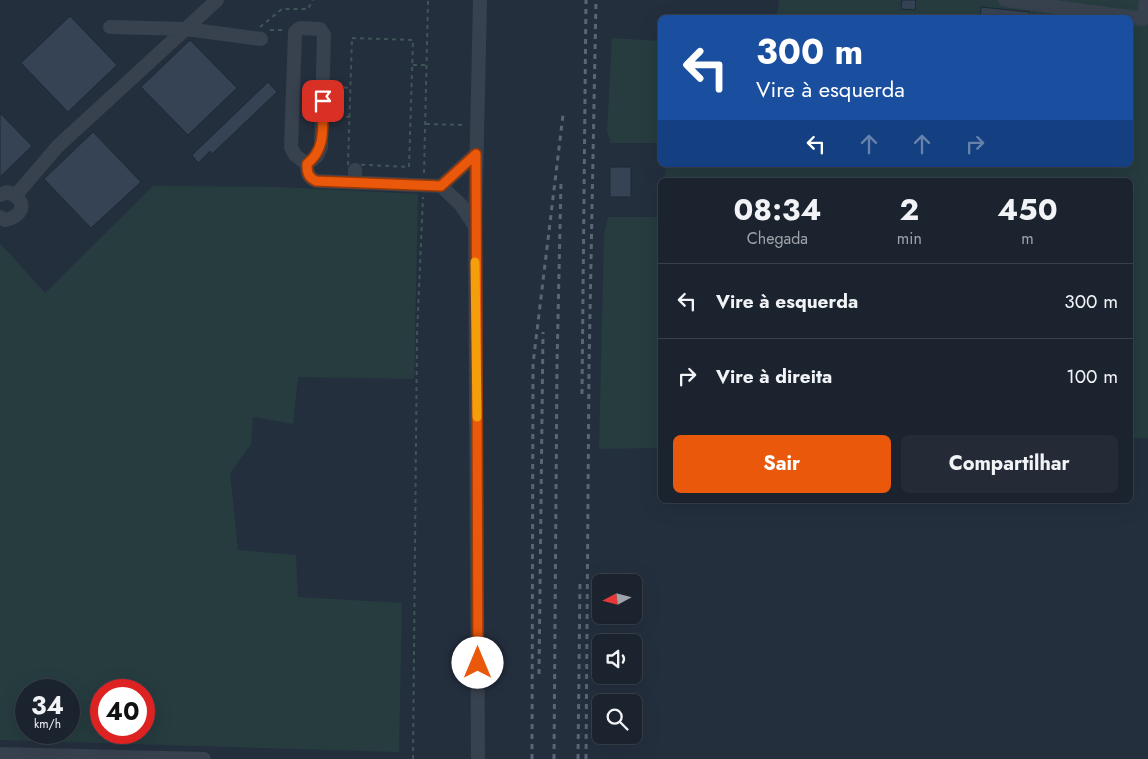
<!DOCTYPE html>
<html lang="pt">
<head>
<meta charset="utf-8">
<style>
	body { margin:0; font-family:Jost,sans-serif; background:#242b36; color:#f1f3f6; height:100vh; display:flex; flex-direction:column; font-size:19px; white-space:nowrap }
	* { box-sizing:border-box; margin:0 }
	p { font-size:16px; color:#a0a4aa }
	.icon { flex:none; width:28px; height:28px; fill:none; stroke:currentColor; stroke-width:2; stroke-linecap:round; stroke-linejoin:round }
	.map { position:relative; flex:1; overflow:hidden }
	.panel { position:absolute; left:658px; top:178px; width:475px; height:325px; display:flex; flex-direction:column; background:#1b232e; border-radius:8px; box-shadow:0 5px 20px #0002,0 0 0 1px #39404a }
	.panel>* { flex:none }
	.hud { position:absolute; left:658px; top:15px; width:475px; height:152px; border-radius:8px; box-shadow:0 5px 20px #0002,0 0 0 1px #39404a; background:#1a4fa0; color:#fff; overflow:hidden }
	.needle { width:32px; rotate:263deg }
	.buttons { position:absolute; left:592px; top:574px; display:grid; gap:10px }
	.buttons a { display:grid; place-items:center; width:50px; height:50px; border-radius:8px; background:#1b232e; box-shadow:0 5px 20px #0002,0 0 0 1px #39404a; font-size:25px }
	.speed { position:absolute; left:15px; top:679px; display:flex; gap:10px; font-size:25px; font-weight:700; text-align:center }
	.speed>* { display:grid; place-content:center; width:65px; height:65px; border-radius:50%; background:#1b232e; box-shadow:0 5px 20px #0002,0 0 0 1px #39404a; line-height:1 }
	.speed small { font-size:12px; font-weight:400 }
	.speed .limit { border:8px solid #d22; background:#fff; color:#111 }
	.pin { position:absolute; display:grid; place-items:center; width:42px; height:42px; color:#fff; margin:-21px; border-radius:10px; box-shadow:0 2px 8px #0006 }
	.me { position:absolute; width:55px; margin:-28px; rotate:0deg; stroke-linejoin:round; filter:drop-shadow(0 0 4px #0008) }
	.turn { display:flex; align-items:center; gap:18px; height:105px; padding:0 15px; font-size:22px }
	.turn .icon { width:65px; height:65px; stroke-width:2.5 }
	.turn b { display:block; font-size:35px; line-height:42px }
	.lanes { display:flex; align-items:center; height:48px; padding:0 15px; background:#0003; justify-content:center; gap:25px; direction:ltr }
	.lanes .off { opacity:.35 }
	.eta { display:flex; justify-content:space-evenly; align-items:center; height:85px; text-align:center }
	.eta b { font-size:30px; font-weight:700; line-height:35px }
	.action { display:flex; gap:10px; margin-top:auto; padding:10px 15px }
	.action a { flex:1; height:58px; border-radius:8px; background:#ea580c; color:#fff; font-size:20px; font-weight:700; line-height:58px; text-align:center }
	.action a+a { background:#242b36; color:#f1f3f6 }
	ul { padding:0; list-style:none }
	li { display:flex; align-items:center; gap:15px; height:75px; padding:0 15px; border-top:1px solid #39404a }
	li div { flex:1 }
	li b { display:block; font-size:19px }
	li em { font-style:normal }
	.map>svg:first-child { display:block }
	.green { fill:#263c3f; fill-rule:evenodd }
	.building { fill:#364354; stroke:#1f2835 }
	.lines { fill:none; stroke-linecap:round; stroke-linejoin:round }
	.path { stroke:#3f5557; stroke-width:2; stroke-dasharray:4 4; stroke-linecap:butt }
	.minor { stroke:#38414e; stroke-width:14 }
	.rail { stroke:#5a6575; stroke-width:3; stroke-dasharray:5 5; stroke-linecap:butt }
	.route-casing { stroke:#983908; stroke-width:12 }
	.route { stroke:#ea580c; stroke-width:9 }
	.slow { stroke:#f59e0b; stroke-width:9 }
</style>
</head>
<body>
<div class="map">
<svg width="1148" height="759" viewBox="0 0 1148 759">
	<rect width="100%" height="100%" fill="#242f3e"/>
	<!-- green -->
	<path class="green" d="M779,0H1148V438H1130V180H665L666,165H1130V18L777,17Z
		M612,38L660,41V143H611L607,131Z
		M153,186L279,187L418,194L414,379L298,377L293,424L253,417L251,444L230,473L238,550L296,555L298,597L402,603L399,752L0,740V243L45,293ZM26,690H69V732H26ZM101,690H144V732H101Z
		M608,217H660V448L599,449L604,235Z"/>
	<!-- building -->
	<path class="building" d="M902,0H916L915,10L901,9Z
		M981,7L1029,12V18H980Z
		M70,16L117,65L68,112L21,63Z
		M190,40L237,88L188,135L141,87Z
		M268,82L277,92L212,154L210,151L198,163L192,155Z
		M0,113L32,146L0,177Z
		M93,132L141,182L91,228L44,179Z
		M610,167H631V197H610Z"/>
	<g class="lines">
		<!-- path -->
		<path class="path" d="M260,27L282,9H308L313,0
			M270,30H283
			M352,38L413,40L409,167L348,164Z
			M413,65H428
			M336,87L351,88
			M334,116L336,101H339V116L350,117
			M426,124L466,125
			M424,173L428,0
			M413,759L417,335L423,197"/>
		<!-- minor -->
		<path class="minor" d="M1005,0L1143,19L1146,0
			M110,27L186,29L261,39
			M300,28L320,29L324,35L321,147L317,156L307,164L295,155L291,147L295,32Z
			M307,164C307,173 308,177 316,181L441,186L461,205L475,226
			M355,183V170
			M441,186L476,154
			M0,195L7,192C27,198 26,216 5,220L0,217
			M16,195L58,146L217,0
			M0,754L204,759
			M478,759L475,226L480,0"/>
		<!-- rail -->
		<path class="rail" d="M582,394L586,0
			M539,674L543,332
			M532,759L533,364L563,115
			M554,759L557,364L561,182
			M578,759L580,582
			M586,759L589,366L596,0"/>
	</g>
	<g class="lines">
		<!-- route casing -->
		<g class="route-casing">
			<path id="route" d="M323,101C322,126 327,148 307,164C307,173 308,177 316,181L441,186L476,154L478,663"/>
		</g>
		<!-- route -->
		<use href="#route" class="route"/>
		<!-- slow -->
		<path class="slow" d="M475,262L477,417"/>
	</g>
</svg>
<div class="buttons">
<a><svg class="needle" viewBox="-14 -14 28 28"><path d="M0-13l5 13h-10z" fill="#e53935"/><path d="M0 13l5-13h-10z" fill="#a0a4aa"/></svg></a>
<a><svg class="icon" aria-label="sound" viewBox="0 0 24 24"><path d="M4 9h4l5-4v14l-5-4H4zM17 9q2 3 0 6"/></svg></a>
<a><svg class="icon" aria-label="search" viewBox="0 0 24 24"><circle cx="10" cy="10" r="6"/><path d="M15 15l6 6"/></svg></a>
</div>
<div class="speed"><div>34<small>km/h</small></div><div class="limit">40</div></div>
<div class="pin" style="left:323px;top:101px;background:#d93025"><svg class="icon" aria-label="arrive" viewBox="0 0 24 24"><path d="M6 21V4h12l-3 4 3 4H6"/></svg></div>
<svg class="me" style="left:478px;top:663px" viewBox="-20 -20 40 40"><circle r="19" fill="#fff"/><path d="M0-13L10 11 0 6-10 11z" fill="#ea580c"/></svg>
<div class="hud">
<div class="turn"><svg class="icon" aria-label="left" viewBox="0 0 24 24"><path d="M17 20v-9H6M10 6l-5 5 5 5"/></svg><div><b>300 m</b>Vire à esquerda</div></div>
<div class="lanes"><svg class="icon" aria-label="left" viewBox="0 0 24 24"><path d="M17 20v-9H6M10 6l-5 5 5 5"/></svg><svg class="icon off" aria-label="ahead" viewBox="0 0 24 24"><path d="M12 20V5M6 11l6-6 6 6"/></svg><svg class="icon off" aria-label="ahead" viewBox="0 0 24 24"><path d="M12 20V5M6 11l6-6 6 6"/></svg><svg class="icon off" aria-label="right" viewBox="0 0 24 24"><path d="M7 20v-9h11M14 6l5 5-5 5"/></svg></div>
</div>
<section class="panel">
<div class="eta">
<div><b>08:34</b><p>Chegada</p></div>
<div><b>2</b><p>min</p></div>
<div><b>450</b><p>m</p></div>
</div>
<ul>
<li><svg class="icon" aria-label="left" viewBox="0 0 24 24"><path d="M17 20v-9H6M10 6l-5 5 5 5"/></svg><div><b>Vire à esquerda</b></div><em>300 m</em></li>
<li><svg class="icon" aria-label="right" viewBox="0 0 24 24"><path d="M7 20v-9h11M14 6l5 5-5 5"/></svg><div><b>Vire à direita</b></div><em>100 m</em></li>
</ul>
<div class="action"><a>Sair</a><a>Compartilhar</a></div>
</section>
</div>
</body>
</html>
